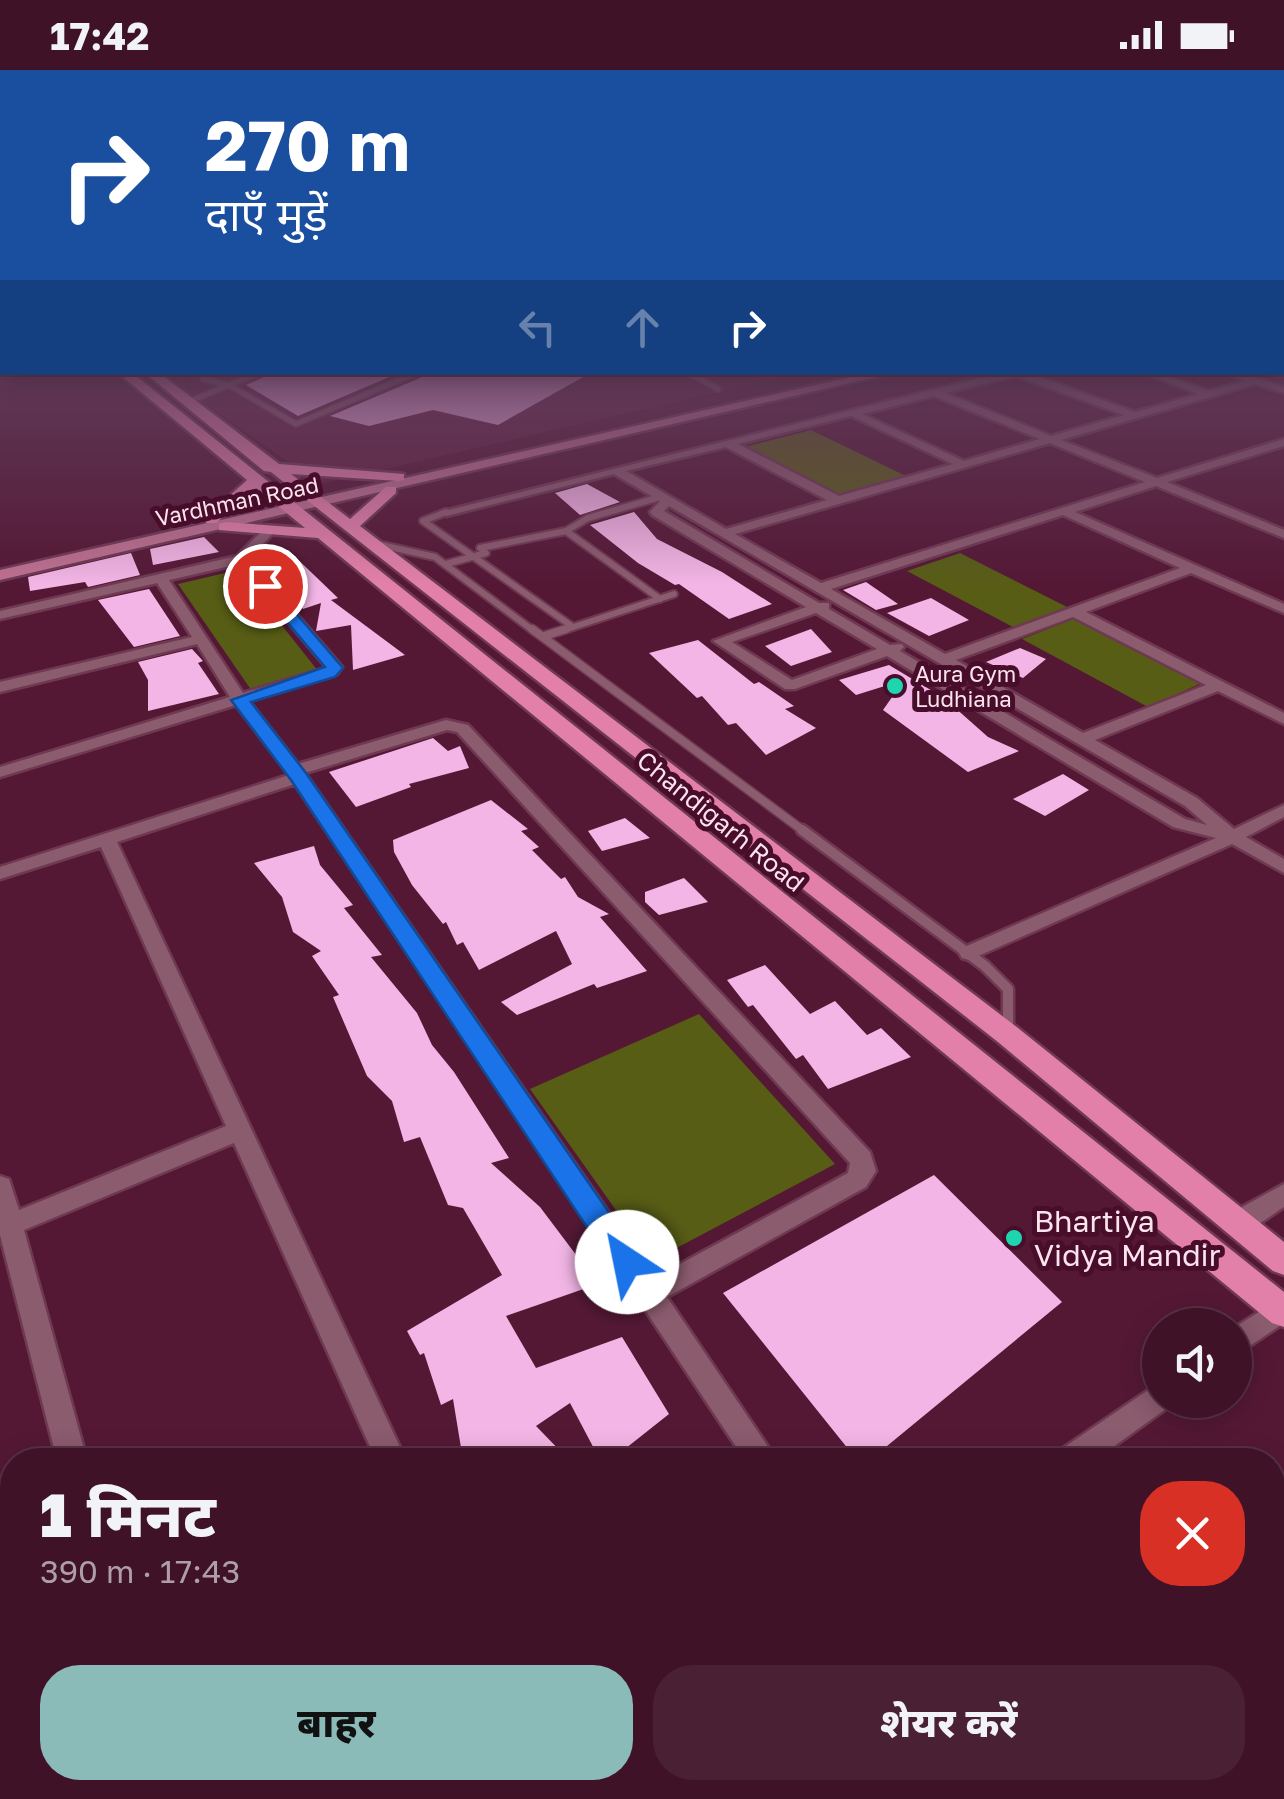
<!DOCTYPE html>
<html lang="hi">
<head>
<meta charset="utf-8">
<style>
	body { margin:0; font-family:"Golos Text","Noto Sans Devanagari",sans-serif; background:#4a2034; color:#f1f3f6; height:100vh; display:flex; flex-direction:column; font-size:38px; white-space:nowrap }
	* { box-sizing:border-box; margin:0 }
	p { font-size:32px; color:#ad9ea8 }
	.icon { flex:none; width:55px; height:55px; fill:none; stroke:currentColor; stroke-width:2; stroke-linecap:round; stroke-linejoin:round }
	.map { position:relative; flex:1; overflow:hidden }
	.side { position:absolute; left:0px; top:1378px; width:1285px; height:352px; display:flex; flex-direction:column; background:#3f1228; border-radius:40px 40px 0 0; box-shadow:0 5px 25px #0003,0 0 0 2px #583245 }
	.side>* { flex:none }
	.guide { position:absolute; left:0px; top:0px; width:1285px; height:305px; box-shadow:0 5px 25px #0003,0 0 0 2px #583245; background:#1a4fa0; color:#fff; overflow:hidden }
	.tools { position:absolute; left:1142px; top:1238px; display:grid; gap:20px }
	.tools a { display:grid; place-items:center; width:110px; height:110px; border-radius:50%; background:#3f1228; box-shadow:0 5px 25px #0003,0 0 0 2px #583245; font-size:50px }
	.pin { position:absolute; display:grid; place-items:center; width:85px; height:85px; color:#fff; margin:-42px; border:5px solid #fff; border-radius:50%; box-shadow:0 2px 10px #0007 }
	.me { position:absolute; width:110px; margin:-55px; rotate:326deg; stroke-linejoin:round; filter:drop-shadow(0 0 8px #0008) }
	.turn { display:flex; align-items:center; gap:35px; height:210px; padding:0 40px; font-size:45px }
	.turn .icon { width:130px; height:130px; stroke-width:2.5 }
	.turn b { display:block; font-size:70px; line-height:85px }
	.lanes { display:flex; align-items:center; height:95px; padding:0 40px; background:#0003; justify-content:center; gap:50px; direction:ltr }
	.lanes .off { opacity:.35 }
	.round { display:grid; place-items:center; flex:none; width:105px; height:105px; border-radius:40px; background:#4a2034 }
	.overview { display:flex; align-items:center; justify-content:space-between; height:170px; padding:0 40px }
	h1 { font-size:60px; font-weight:800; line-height:75px }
	.action { display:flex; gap:20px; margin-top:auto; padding:20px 40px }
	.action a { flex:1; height:115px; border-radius:40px; background:#8bbbb9; color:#111; font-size:40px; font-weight:800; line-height:115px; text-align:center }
	.action a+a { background:#4a2034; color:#f1f3f6 }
	.status { display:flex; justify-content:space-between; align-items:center; height:70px; padding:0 50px; background:#3f1228; direction:ltr }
	.status svg { height:28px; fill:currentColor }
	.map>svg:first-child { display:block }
	.built { fill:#622040 }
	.green { fill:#575d15 }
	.building { fill:#f2b5e5 }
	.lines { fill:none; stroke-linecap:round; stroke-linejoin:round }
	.lane-far3-casing { stroke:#6f3952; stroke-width:8 }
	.lane-far2-casing { stroke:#6f3952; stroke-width:10 }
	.lane-far1-casing { stroke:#6f3952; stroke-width:11 }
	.lane-casing { stroke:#6f3952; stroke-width:15 }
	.street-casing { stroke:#6f3952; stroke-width:5 }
	.secondary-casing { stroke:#6f3952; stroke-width:5 }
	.primary-casing { stroke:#6f3952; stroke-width:5 }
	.lane-far3 { stroke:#8b5b6e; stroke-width:5 }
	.lane-far2 { stroke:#8b5b6e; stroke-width:6 }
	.lane-far1 { stroke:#8b5b6e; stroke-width:8 }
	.lane { stroke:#8b5b6e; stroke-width:10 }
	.street { fill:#8b5b6e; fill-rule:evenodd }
	.secondary { fill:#bd7090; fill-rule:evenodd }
	.primary { fill:#e280aa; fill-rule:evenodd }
	.route { fill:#1a73e8; stroke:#114b97; stroke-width:2.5 }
	.poi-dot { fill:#1fd5b0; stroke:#480d2b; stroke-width:4 }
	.labels { text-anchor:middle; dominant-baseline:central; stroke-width:10; stroke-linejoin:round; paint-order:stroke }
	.far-street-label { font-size:22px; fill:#fce4ed; stroke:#480d2b }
	.far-poi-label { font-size:22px; fill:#fce4ed; stroke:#480d2b; text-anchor:start }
	.street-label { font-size:25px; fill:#fce4ed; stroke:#480d2b }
	.near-poi-label { font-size:30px; fill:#fce4ed; stroke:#480d2b; text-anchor:start }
</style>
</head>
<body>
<div class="status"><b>17:42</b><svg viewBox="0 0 49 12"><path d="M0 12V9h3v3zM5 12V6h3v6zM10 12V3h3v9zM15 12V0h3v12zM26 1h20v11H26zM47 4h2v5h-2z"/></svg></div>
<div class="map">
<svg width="1284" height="1729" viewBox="0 0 1284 1729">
	<rect width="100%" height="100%" fill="#541835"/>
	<!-- built -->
	<path class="built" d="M161,303H801L320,414Z"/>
	<!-- green -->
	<path class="green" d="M811,360L910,408L843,427L745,377Z
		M960,483L1067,537L1013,557L907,501Z
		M238,500L322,606L254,624L178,514Z
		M1076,548L1204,612L1148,637L1022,569Z
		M699,944L835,1094L652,1191L530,1019Z"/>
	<!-- building -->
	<path class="building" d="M275,302H401L298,346L246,315Z
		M424,302H592L498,355L433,340L369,356L330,346L420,308Z
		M587,414L620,432L580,445L555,423Z
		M634,442L657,469L722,502L772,534L729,549L679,514L675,515L638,493L590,455Z
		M204,467L219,482L153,495L150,479Z
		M288,480L338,528L331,530L405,585L353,600L351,555L316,561L321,533L303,539L264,485Z
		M131,483L140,505L88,517L85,512L30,521L28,507Z
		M866,512L898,534L876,540L843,520Z
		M149,519L180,566L134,577L98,530Z
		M931,528L969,550L929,566L887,543Z
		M811,559L832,582L791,596L765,576Z
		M698,570L754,614L759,612L794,636L785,639L816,658L766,685L736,653L728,655L702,626L697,628L649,583Z
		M1020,578L1046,589L1023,608L986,592Z
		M192,579L203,591L198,593L219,624L148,641V610L138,592Z
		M889,595L944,628L988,667L1019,681L968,702L883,640L904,610L856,625L839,610Z
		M433,668L448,681L460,676L469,698L409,714L411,717L356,737L329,702Z
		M1063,704L1089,720L1045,746L1013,729Z
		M491,730L528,759L521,761L539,777L532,780L561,809L565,807L578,827L609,844L600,847L647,901L597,918L594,914L517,945L501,932L572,894L556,861L479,900L463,872L457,875L446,852L443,854L412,815L394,782L393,770Z
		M625,748L650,768L602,781L588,761Z
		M314,776L320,795L353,835L344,838L382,885L371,887L417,943L432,975L454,1002L509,1088L491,1093L540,1137L598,1214L506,1246L536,1298L622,1267L669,1344L611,1390H600L570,1333L536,1356L569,1390H463L453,1329L441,1335L424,1283L420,1285L407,1261L502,1205L463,1138L448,1135L420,1067L404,1072L392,1031L367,1006L333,927L339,925L312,886L321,881L293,862L282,827L254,793Z
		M684,808L708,832L659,845L645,832V822Z
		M765,895L810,944L835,931L867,965L881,958L911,987L828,1019L803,985L796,989L753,935L748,937L727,910Z
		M934,1105L1062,1232L870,1390H857L723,1223Z"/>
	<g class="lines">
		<!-- lane-far3 casing -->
		<g class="lane-far3-casing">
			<path id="lane-far3" d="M687,302L718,319
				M229,315L296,354L418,302
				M229,315L262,302
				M188,332L229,315L203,309L219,302"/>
		</g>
		<!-- lane-far2 casing -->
		<g class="lane-far2-casing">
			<path id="lane-far2" d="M446,442L423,451L573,557
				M566,461L588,448L660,427
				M377,474L435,487L535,562
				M446,494L486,483L480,478L566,461L660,529
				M558,562L674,524"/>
		</g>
		<!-- lane-far1 casing -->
		<g class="lane-far1-casing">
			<path id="lane-far1" d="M532,559L805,762
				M544,566L566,559"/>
		</g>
		<!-- lane casing -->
		<g class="lane-casing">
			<path id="lane" d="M802,760L985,896L1008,919V964"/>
		</g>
		<!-- street casing -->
		<g class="street-casing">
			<path id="street" d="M1005,302H1026L1135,342L1198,324L1141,302H1156L1209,321L1245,311L1223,302H1239L1284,317V323L1255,314L1061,370L1157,408L1284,369V376L1167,412L1284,460V468L1156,416L1075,442L1284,534V543L1191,503L1086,542L1284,643V654L1218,621L1095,670L1197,728L1234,759L1284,735V747L1246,767L1284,789V803L1232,774L969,890L962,888L959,883L962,878L1216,768L1173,757L887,586L795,619H785L713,571L806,537L652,445L650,442L660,431L614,404L446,446L440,442ZM1016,306L1124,345L1051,366L945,323ZM934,326L1040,369L964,391L862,344ZM851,346L953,394L839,426L738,374ZM1050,373L1145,412L821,513L735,464ZM726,377L827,430L726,459L626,401ZM669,436L1185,736L1207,755L1185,749L900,581L904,577L902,574L890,575L829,539V533H819L664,441ZM1063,445L1180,498L945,584L831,519ZM816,543L877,579L792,610L732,572ZM1073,547L1206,615L1083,663L956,590Z
				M266,457L276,460L249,489L342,597L337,604L249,631L298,694L446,650L468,655L870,1082L876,1101L866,1117L667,1227L777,1390H745L295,714L117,772L406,1390H376L234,1073L24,1160L87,1390H57L0,1165V1106L9,1109L19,1140L226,1056L101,777L0,809V797L289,705L236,635L0,707V697L230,627L197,574L0,622V612L192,567L157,513L0,549V541L237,486ZM239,494L326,597V598L243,623L169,510ZM447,660L457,662L850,1093L848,1103L654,1208L305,703Z
				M1284,1114V1137C1268,1147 1245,1168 1226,1162L1222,1154L1226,1146Z
				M1281,1228L1284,1229V1253L1235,1286V1257Z
				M1160,1312V1330H1173L1170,1336L1095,1390H1055L1060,1380Z
				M526,1718H562L567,1729H531Z
				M577,1718H624L619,1729H572Z"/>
		</g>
		<!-- secondary casing -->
		<g class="secondary-casing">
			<path id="secondary" d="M873,302H897L0,510V500Z"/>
		</g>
		<!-- primary casing -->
		<g class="primary-casing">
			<path id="primary" d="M117,302H131L1284,1222V1257L1272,1253L318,468L219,460V454L225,452L305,458L256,418L216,453H206V447L247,410Z
				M144,302H158L279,394L404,404V410L399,411L291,404L350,449L386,417H396V423L360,456L1018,958L1284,1172V1205L1273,1201L998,972L271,402L264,401Z"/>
		</g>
		<!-- lane-far3 -->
		<use href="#lane-far3" class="lane-far3"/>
		<!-- lane-far2 -->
		<use href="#lane-far2" class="lane-far2"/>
		<!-- lane-far1 -->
		<use href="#lane-far1" class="lane-far1"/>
		<!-- lane -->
		<use href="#lane" class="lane"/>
		<!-- street -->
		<use href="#street" class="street"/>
		<!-- secondary -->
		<use href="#secondary" class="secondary"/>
		<!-- primary -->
		<use href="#primary" class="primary"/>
	</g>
	<!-- sky -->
	<linearGradient id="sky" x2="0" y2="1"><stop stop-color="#2e0d1d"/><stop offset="0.53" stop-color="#613d5c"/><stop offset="1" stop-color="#613d5c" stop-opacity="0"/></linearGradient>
	<rect width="1284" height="515" fill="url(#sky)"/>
	<!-- route -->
	<path class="route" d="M260,513H270L343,598L335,607L251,632L306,703L637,1183L642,1192L637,1201L627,1205L616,1201L291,710L231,630L325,597L260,520Z"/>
	<!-- markers -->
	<g class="poi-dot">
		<circle cx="895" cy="616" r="10"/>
		<circle cx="1014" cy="1168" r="10"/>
	</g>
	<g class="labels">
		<!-- far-street labels -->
		<g class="far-street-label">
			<text transform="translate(237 431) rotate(-12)">Vardhman Road</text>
		</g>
		<!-- far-poi labels -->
		<g class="far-poi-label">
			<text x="915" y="603">Aura Gym<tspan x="915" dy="25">Ludhiana</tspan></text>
		</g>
		<!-- street labels -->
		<g class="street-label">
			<text transform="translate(721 751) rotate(39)">Chandigarh Road</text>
		</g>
		<!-- near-poi labels -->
		<g class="near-poi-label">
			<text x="1034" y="1151">Bhartiya<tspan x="1034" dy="34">Vidya Mandir</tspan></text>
		</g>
	</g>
</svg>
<div class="tools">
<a><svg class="icon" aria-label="sound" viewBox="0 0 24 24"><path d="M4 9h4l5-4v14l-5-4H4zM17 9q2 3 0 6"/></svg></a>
</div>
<div class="pin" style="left:265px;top:516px;background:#d93025"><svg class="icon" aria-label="arrive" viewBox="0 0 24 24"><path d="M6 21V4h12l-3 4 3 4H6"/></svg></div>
<svg class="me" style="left:627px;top:1192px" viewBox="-20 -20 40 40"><circle r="19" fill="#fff"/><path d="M0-13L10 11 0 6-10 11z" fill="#1a73e8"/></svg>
<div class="guide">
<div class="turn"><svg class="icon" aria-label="right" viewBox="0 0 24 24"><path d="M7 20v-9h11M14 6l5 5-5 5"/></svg><div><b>270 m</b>दाएँ मुड़ें</div></div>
<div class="lanes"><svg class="icon off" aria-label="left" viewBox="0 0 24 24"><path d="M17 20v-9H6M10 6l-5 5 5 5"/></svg><svg class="icon off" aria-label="ahead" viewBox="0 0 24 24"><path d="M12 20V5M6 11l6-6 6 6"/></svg><svg class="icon" aria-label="right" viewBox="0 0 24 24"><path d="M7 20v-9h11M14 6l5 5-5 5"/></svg></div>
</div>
<section class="side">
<div class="overview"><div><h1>1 मिनट</h1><p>390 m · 17:43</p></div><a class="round" style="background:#d93025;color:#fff"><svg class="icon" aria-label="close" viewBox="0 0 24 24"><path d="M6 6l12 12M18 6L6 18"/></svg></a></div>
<div class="action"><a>बाहर</a><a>शेयर करें</a></div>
</section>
</div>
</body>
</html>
